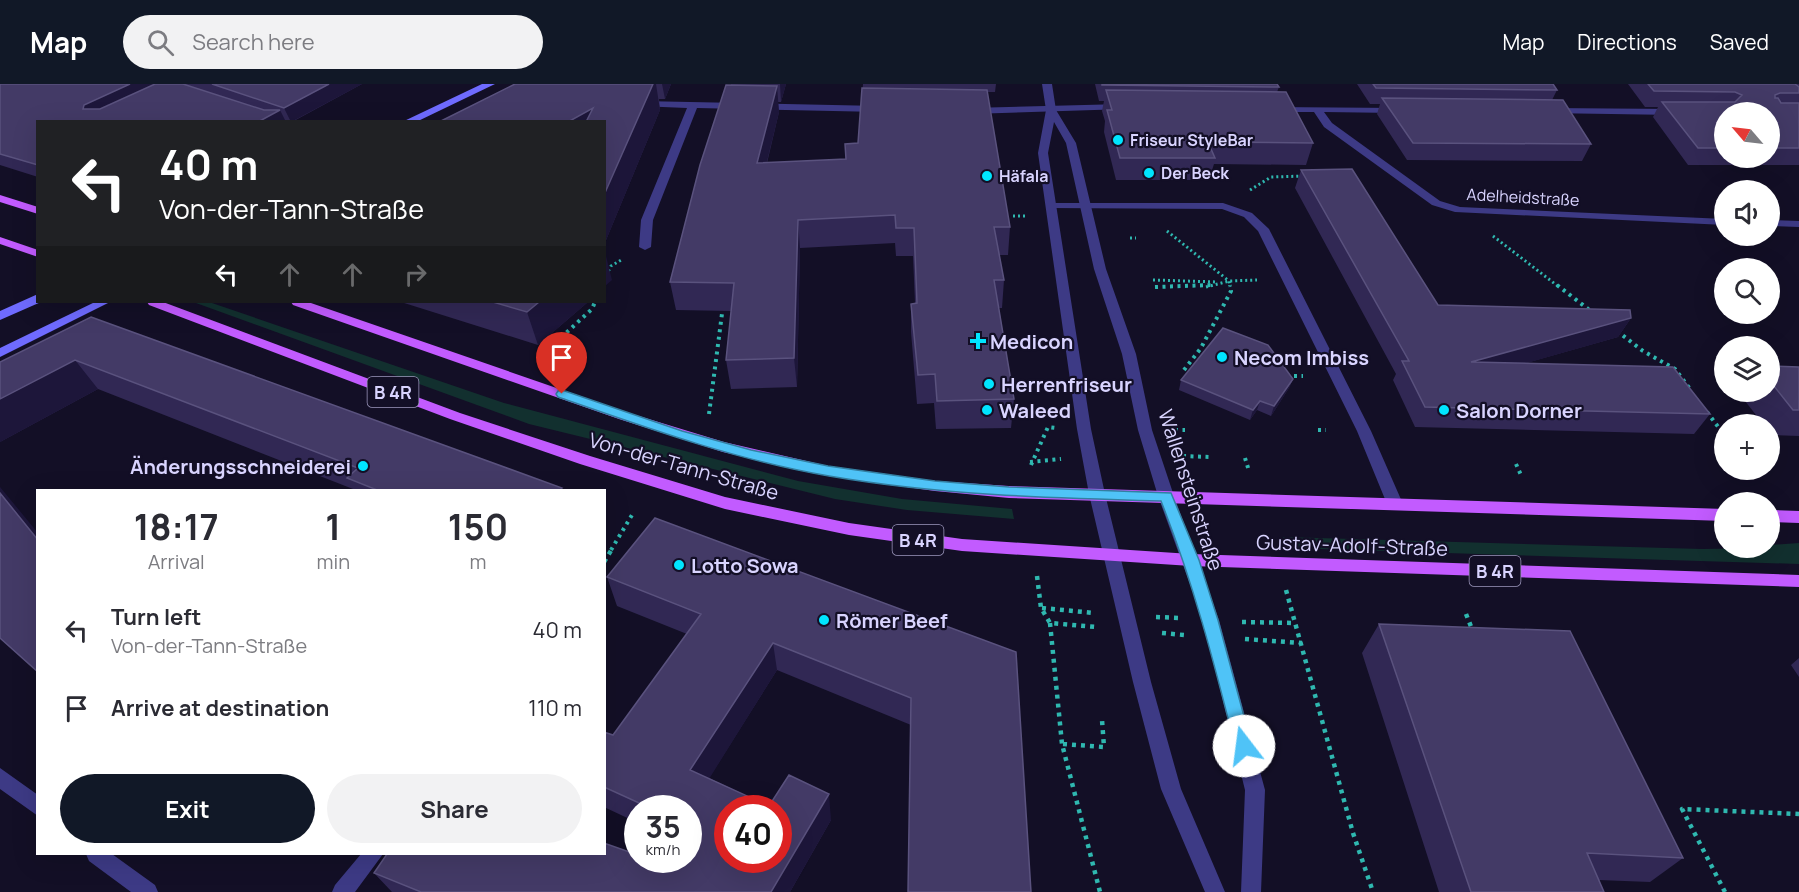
<!DOCTYPE html>
<html lang="en">
<head>
<meta charset="utf-8">
<style>
	body { margin:0; font-family:Manrope,sans-serif; background:#f2f2f3; color:#2b2b33; height:100vh; display:flex; flex-direction:column; font-size:22px; white-space:nowrap }
	* { box-sizing:border-box; margin:0 }
	p { font-size:20px; color:#7c7c81 }
	.icon { flex:none; width:33px; height:33px; fill:none; stroke:currentColor; stroke-width:2; stroke-linecap:round; stroke-linejoin:round }
	.map { position:relative; flex:1; overflow:hidden }
	.side { position:absolute; left:36px; top:405px; width:570px; height:366px; display:flex; flex-direction:column; background:#fff; border-radius:0px; box-shadow:0 6px 24px #0002 }
	.side>* { flex:none }
	.guide { position:absolute; left:36px; top:36px; width:570px; height:183px; border-radius:0px; box-shadow:0 6px 24px #0002; background:#202124; color:#fff; overflow:hidden }
	.needle { width:39px; rotate:298deg }
	.fabs { position:absolute; left:1714px; top:18px; display:grid; gap:12px }
	.fabs a { display:grid; place-items:center; width:66px; height:66px; border-radius:50%; background:#fff; box-shadow:0 6px 24px #0002; font-size:30px }
	.speed { position:absolute; left:624px; top:711px; display:flex; gap:12px; font-size:30px; font-weight:700; text-align:center }
	.speed>* { display:grid; place-content:center; width:78px; height:78px; border-radius:50%; background:#fff; box-shadow:0 6px 24px #0002; line-height:1 }
	.speed small { font-size:15px; font-weight:400 }
	.speed .limit { border:9px solid #d22; background:#fff; color:#111 }
	.pin { position:absolute; display:grid; place-items:center; width:51px; height:51px; color:#fff; margin:-62px -26px; border-radius:50% 50% 50% 0; rotate:-45deg; box-shadow:0 0 6px #0007 }
	.pin .icon { rotate:45deg }
	.me { position:absolute; width:66px; margin:-33px; rotate:345deg; stroke-linejoin:round; filter:drop-shadow(0 0 4px #0008) }
	.turn { display:flex; align-items:center; gap:21px; height:126px; padding:0 24px; font-size:27px }
	.turn .icon { width:78px; height:78px; stroke-width:2.5 }
	.turn b { display:block; font-size:42px; line-height:51px }
	.lanes { display:flex; align-items:center; height:57px; padding:0 24px; background:#0003; justify-content:center; gap:30px; direction:ltr }
	.lanes .off { opacity:.35 }
	.eta { display:flex; justify-content:space-evenly; align-items:center; height:102px; text-align:center }
	.eta b { font-size:36px; font-weight:700; line-height:42px }
	.button { display:flex; gap:12px; margin-top:auto; padding:12px 24px }
	.button a { flex:1; height:69px; border-radius:36px; background:#111827; color:#fff; font-size:24px; font-weight:700; line-height:69px; text-align:center }
	.button a+a { background:#f2f2f3; color:#2b2b33 }
	ul { padding:0; list-style:none }
	li { display:flex; align-items:center; gap:18px; height:78px; padding:0 24px }
	li div { flex:1 }
	li b { display:block; font-size:22px }
	li em { font-style:normal }
	header { display:flex; align-items:center; gap:36px; box-sizing:border-box; height:84px; padding:0 30px; background:#111827; color:#fff }
	header strong { font-size:28px }
	nav { display:flex; gap:33px; margin-inline-start:auto; font-size:21px }
	.search { width:420px; height:54px; background:#f2f2f3; display:flex; align-items:center; gap:15px; box-sizing:border-box; padding:0 21px; border-radius:33px; color:#7c7c81; font-size:22px }
	.map>svg:first-child { display:block }
	.green { fill:#12302f }
	.lines { fill:none; stroke-linecap:round; stroke-linejoin:round }
	.path-far2 { stroke:#2fb8b0; stroke-width:3; stroke-dasharray:2 3; stroke-linecap:butt }
	.path-far1 { stroke:#2fb8b0; stroke-width:4; stroke-dasharray:3 4.5; stroke-linecap:butt }
	.path { stroke:#2fb8b0; stroke-width:4.5; stroke-dasharray:4 5; stroke-linecap:butt }
	.service { fill:#3d3a85; fill-rule:evenodd }
	.minor { fill:#3d3a85; fill-rule:evenodd }
	.tertiary { fill:#3d3a85; fill-rule:evenodd }
	.secondary { fill:#6f6bff; fill-rule:evenodd }
	.primary { fill:#c25bff; fill-rule:evenodd }
	.wall { fill:#312854; fill-rule:evenodd }
	.shaded-wall { fill:#1d163a }
	.building { fill:#433a66; stroke:#5a527e; stroke-width:1.5; fill-rule:evenodd }
	.route { fill:#4fc3f7; stroke:#337fa1; stroke-width:1.5 }
	.poi-dot { fill:#00e5ff; stroke:#130f26; stroke-width:2 }
	.labels { text-anchor:middle; dominant-baseline:central; stroke-width:4.5; stroke-linejoin:round; paint-order:stroke }
	.far-poi-label { font-size:16px; font-weight:bold; fill:#d9d4ff; stroke:#130f26; text-anchor:start }
	.far-street-label { font-size:16px; fill:#d9d4ff; stroke:#130f26 }
	.shield { fill:#130f26; stroke:#9e99be; stroke-width:1.5 }
	.shield-label { font-size:18px; font-weight:bold; fill:#d9d4ff }
	.poi-label { font-size:20px; font-weight:bold; fill:#d9d4ff; stroke:#130f26; text-anchor:start }
	.street-label { font-size:20px; fill:#d9d4ff; stroke:#130f26 }
</style>
</head>
<body>
<header>
<strong>Map</strong>
<div class="search"><svg class="icon" aria-label="search" viewBox="0 0 24 24"><circle cx="10" cy="10" r="6"/><path d="M15 15l6 6"/></svg>Search here</div>
<nav><a>Map</a><a>Directions</a><a>Saved</a></nav>
</header>
<div class="map">
<svg width="1799" height="808" viewBox="0 0 1799 808">
	<rect width="100%" height="100%" fill="#130f26"/>
	<!-- green -->
	<path class="green" d="M200,218H209L504,319L798,397L902,415L1012,425L1014,435L907,426L835,415L529,340L196,219Z
		M1283,453L1702,465L1770,464V461L1799,459V480L1287,464Z"/>
	<g class="lines">
		<!-- path-far2 -->
		<path class="path-far2" d="M1250,106L1271,93L1304,92
			M1013,132H1025
			M1167,147L1229,197L1230,203
			M1493,152L1559,203
			M1130,154H1136
			M604,196L611,182L623,175
			M1153,196L1218,198
			M1206,203L1229,197L1257,196"/>
		<!-- path-far1 -->
		<path class="path-far1" d="M1557,201L1592,228
			M1155,203L1212,201
			M1617,247L1643,267L1675,285L1690,305
			M539,274L592,225L595,218
			M1184,286L1201,264L1231,207L1230,201
			M1294,292H1303
			M1707,328L1725,352
			M709,330L723,222
			M1175,346H1185
			M1318,346H1326
			M1183,372L1210,373
			M1245,374L1249,387
			M1030,378L1061,375
			M1516,380L1521,391
			M1031,381L1048,343L1056,344
			M611,466L632,431"/>
		<!-- path -->
		<path class="path" d="M604,478L612,465
			M1037,492L1041,524L1050,539L1097,543
			M1286,506L1353,749L1373,808
			M1042,524L1094,529
			M1466,530L1472,545
			M1156,533L1181,534
			M1242,538L1296,539
			M1050,539L1062,660L1100,808
			M1162,549L1184,551
			M1245,555L1302,559
			M1063,660L1104,663L1102,636
			M1725,808L1682,725L1799,730"/>
		<!-- service -->
		<path class="service" d="M1052,119H1223L1252,129L1269,145L1371,347L1403,420L1400,424H1390L1387,420L1357,347L1258,147L1244,133L1222,125L1048,124V120Z"/>
		<!-- minor -->
		<path class="minor" d="M641,17L880,22L885,25L880,28L697,24L653,136L651,163L645,166L639,163L641,136L687,24L638,22V18Z
			M1123,20L1126,21V25L970,30L965,27L970,24Z
			M1273,23L1399,24V28L1396,29L1324,28L1332,39L1440,117L1460,123L1725,135V141L1455,128L1432,121L1324,43L1314,28H1276L1273,27Z
			M1549,24L1675,25L1680,28L1675,31L1546,29L1544,27Z
			M1770,136L1799,137V143L1770,142Z
			M0,684L38,711V732L0,705Z
			M86,770H112L155,801L158,808H131L89,777Z
			M361,770H383L355,808H332L335,801Z"/>
		<!-- tertiary -->
		<path class="tertiary" d="M1042,0H1052L1056,26L1076,59L1106,185L1136,270L1152,346L1174,412L1219,536L1265,706L1261,808H1241L1245,706L1203,536L1158,412L1138,346L1122,270L1094,185L1066,59L1054,38L1048,69L1091,345L1105,410L1151,598L1181,705L1225,808H1205L1161,705L1133,598L1089,410L1077,345L1038,69L1046,26Z"/>
		<!-- secondary -->
		<path class="secondary" d="M482,0H495L416,38H402Z
			M38,210V218H41L0,236V227Z
			M95,218H110L0,273V264Z"/>
		<!-- primary -->
		<path class="primary" d="M0,111L38,123V130L0,118Z
			M0,153L38,166V173L0,160Z
			M147,218H163L460,329L590,372L725,413L849,439L962,455L1191,470L1799,491V503L1191,482L962,467L849,451L725,425L580,380L450,335L149,221Z
			M291,218H308L629,329L724,358L828,382L935,397L1009,402L1725,425V437L1009,414L935,407L828,392L723,368L619,335L293,221Z
			M1770,426L1799,427V439L1770,438Z"/>
	</g>
	<!-- wall -->
	<path class="wall" d="M0,0H362L292,38L286,36V38H38V93L0,81Z
		M515,0H671L665,15H659L660,26L604,161V38Z
		M731,0H786L781,18H778L779,28L767,79L846,75L858,59L863,0H996L995,8H987L1010,143L1008,171H999L1004,196L1002,224H999L1014,315L1011,344L936,345L934,319L917,320L911,248V220L915,219L913,172H896L895,159L800,164L797,303L731,305L726,276L731,227L676,226L670,198Z
		M1095,0H1277L1279,3L1277,8L1313,59L1306,81L1214,80L1209,96H1116L1104,48L1105,37L1102,27L1104,17H1099Z
		M1357,0H1553L1557,6L1552,16L1591,60L1582,77L1407,76L1377,30L1380,20H1370Z
		M1628,0H1799V81H1688L1653,33L1658,23H1645ZM1725,28H1770V74H1725Z
		M1301,86L1438,221L1631,234L1618,253L1526,279L1710,330L1694,350L1415,343L1393,296L1396,290L1295,104Z
		M401,218H588L538,261Z
		M91,233L564,406H354L353,405L98,305L0,358Z
		M1770,282L1799,283V352L1771,351L1770,349V340H1763L1738,308H1770Z
		M1293,295L1289,304L1271,332L1257,326L1250,336L1179,306L1181,296Z
		M607,493L1016,568L911,641L777,586L709,694L769,722L831,736L790,808H392L374,789L638,776H688V724H638V739L604,723V648L613,651L687,550L617,522Z
		M1379,540L1683,774L1650,798L1599,796L1604,808H1439L1362,569Z
		M1799,574V593L1791,581Z"/>
	<!-- shaded-wall -->
	<path class="shaded-wall" d="M130,0H157L93,36L83,25L84,21Z
		M329,0H362L291,38L284,24Z
		M653,0H656L660,26L604,161V111Z
		M662,0H671L665,15Z
		M780,0H786L781,18Z
		M777,2L779,28L760,106L757,79Z
		M593,24L596,38H568Z
		M280,26L286,38H258Z
		M798,136L800,164L797,303L794,274Z
		M604,164L612,196L604,203Z
		M539,218H588L538,261L527,228Z
		M1631,234L1618,253L1460,298L1471,278Z
		M75,276L98,305L0,358V315Z
		M1293,295L1289,304L1271,332L1274,322Z
		M1260,317L1257,326L1250,336L1253,326Z
		M0,403L38,449V456L0,409Z
		M773,559L777,586L699,711L690,686Z
		M829,710L831,736L790,808H771Z"/>
	<!-- building -->
	<path class="building" d="M0,0H130L84,21L83,25H100L155,0H183L264,26H280L258,38H38V81L0,70Z
		M212,0H329L284,24Z
		M515,0H653L604,111V38H586L593,24L568,38H439Z
		M1102,0H1277L1279,3L1102,1Z
		M1373,0H1553L1557,6L1376,4Z
		M1648,0H1795L1799,3V9H1780L1775,11V14H1778L1781,19H1799V64H1770V28H1725V64H1698L1662,18H1735L1742,11L1735,8L1654,7Z
		M726,1L777,2L757,79L846,75L845,60L858,59L862,4L987,6L1010,143H994L1004,196H994L1014,315L937,317L935,290L918,291L911,220L917,219L914,144H896L895,131L798,136L794,274L726,276L734,199L670,198L700,81Z
		M1106,6L1286,8L1313,59L1208,58L1215,74H1120L1107,26H1112Z
		M1382,14L1563,16L1591,60L1413,59Z
		M1352,85L1438,221L1630,226L1631,234L1471,278L1673,283L1710,330L1425,323L1402,277H1409L1301,86Z
		M493,218H539L527,228Z
		M91,233L562,404L560,406H377L347,394L358,384L75,276L0,315V278Z
		M1223,244L1268,261L1293,295L1274,322L1260,317L1253,326L1181,296Z
		M1770,282L1799,283V326H1793L1770,297Z
		M0,409L38,456V588L0,554Z
		M655,434L1016,568L1031,808H908L911,614L773,559L690,686L769,722L789,691L829,710L771,808H421L374,789L387,770H604V759L638,771V776H688V724H650L604,703V648L613,651L701,530L607,493ZM728,724H778V776H728Z
		M1379,540L1570,547L1683,774L1587,769L1604,808H1471Z"/>
	<!-- route -->
	<path class="route" d="M562,306L682,347L751,366L828,382L935,397L1009,403L1171,409L1199,476L1218,536L1252,662L1250,667L1244,669L1238,667L1235,662C1214,578 1193,498 1161,417C1049,414 939,411 829,392C736,376 647,344 558,313L556,310L558,307Z"/>
	<!-- markers -->
	<g class="poi-dot">
		<circle cx="1118" cy="56" r="6"/>
		<circle cx="1149" cy="89" r="6"/>
		<circle cx="987" cy="92" r="6"/>
		<path d="M975 248h6v6h6v6h-6v6h-6v-6h-6v-6h6z"/>
		<circle cx="1222" cy="273" r="6"/>
		<circle cx="989" cy="300" r="6"/>
		<circle cx="987" cy="326" r="6"/>
		<circle cx="1444" cy="326" r="6"/>
		<circle cx="363" cy="382" r="6"/>
		<circle cx="679" cy="481" r="6"/>
		<circle cx="824" cy="536" r="6"/>
	</g>
	<g class="labels">
		<!-- far-poi labels -->
		<g class="far-poi-label">
			<text x="1130" y="56">Friseur StyleBar</text>
			<text x="1161" y="89">Der Beck</text>
			<text x="999" y="92">Häfala</text>
		</g>
		<!-- far-street labels -->
		<g class="far-street-label">
			<text transform="translate(1523 113) rotate(3)">Adelheidstraße</text>
		</g>
		<!-- shield labels -->
		<g class="shield">
			<rect x="367.5" y="293" width="51" height="30" rx="4.5"/>
			<rect x="892.5" y="441" width="51" height="30" rx="4.5"/>
			<rect x="1469.5" y="472" width="51" height="30" rx="4.5"/>
		</g>
		<g class="shield-label">
			<text x="393" y="308">B 4R</text>
			<text x="918" y="456">B 4R</text>
			<text x="1495" y="487">B 4R</text>
		</g>
		<!-- poi labels -->
		<g class="poi-label">
			<text x="990" y="257">Medicon</text>
			<text x="1234" y="273">Necom Imbiss</text>
			<text x="1001" y="300">Herrenfriseur</text>
			<text x="999" y="326">Waleed</text>
			<text x="1456" y="326">Salon Dorner</text>
			<text x="351" y="382" text-anchor="end">Änderungsschneiderei</text>
			<text x="691" y="481">Lotto Sowa</text>
			<text x="836" y="536">Römer Beef</text>
		</g>
		<!-- street labels -->
		<g class="street-label">
			<text transform="translate(684 382) rotate(16)">Von-der-Tann-Straße</text>
			<text transform="translate(1191 406) rotate(72)">Wallensteinstraße</text>
			<text transform="translate(1352 461) rotate(2)">Gustav-Adolf-Straße</text>
		</g>
	</g>
</svg>
<div class="fabs">
<a><svg class="needle" viewBox="-14 -14 28 28"><path d="M0-13l5 13h-10z" fill="#e53935"/><path d="M0 13l5-13h-10z" fill="#7c7c81"/></svg></a>
<a><svg class="icon" aria-label="sound" viewBox="0 0 24 24"><path d="M4 9h4l5-4v14l-5-4H4zM17 9q2 3 0 6"/></svg></a>
<a><svg class="icon" aria-label="search" viewBox="0 0 24 24"><circle cx="10" cy="10" r="6"/><path d="M15 15l6 6"/></svg></a>
<a><svg class="icon" aria-label="layers" viewBox="0 0 24 24"><path d="M12 4l9 5-9 5-9-5zM3 14l9 5 9-5"/></svg></a>
<a>+</a>
<a>−</a>
</div>
<div class="speed"><div>35<small>km/h</small></div><div class="limit">40</div></div>
<div class="pin" style="left:562px;top:310px;background:#d93025"><svg class="icon" aria-label="arrive" viewBox="0 0 24 24"><path d="M6 21V4h12l-3 4 3 4H6"/></svg></div>
<svg class="me" style="left:1244px;top:662px" viewBox="-20 -20 40 40"><circle r="19" fill="#fff"/><path d="M0-13L10 11 0 6-10 11z" fill="#4fc3f7"/></svg>
<div class="guide">
<div class="turn"><svg class="icon" aria-label="left" viewBox="0 0 24 24"><path d="M17 20v-9H6M10 6l-5 5 5 5"/></svg><div><b>40 m</b>Von-der-Tann-Straße</div></div>
<div class="lanes"><svg class="icon" aria-label="left" viewBox="0 0 24 24"><path d="M17 20v-9H6M10 6l-5 5 5 5"/></svg><svg class="icon off" aria-label="ahead" viewBox="0 0 24 24"><path d="M12 20V5M6 11l6-6 6 6"/></svg><svg class="icon off" aria-label="ahead" viewBox="0 0 24 24"><path d="M12 20V5M6 11l6-6 6 6"/></svg><svg class="icon off" aria-label="right" viewBox="0 0 24 24"><path d="M7 20v-9h11M14 6l5 5-5 5"/></svg></div>
</div>
<section class="side">
<div class="eta">
<div><b>18:17</b><p>Arrival</p></div>
<div><b>1</b><p>min</p></div>
<div><b>150</b><p>m</p></div>
</div>
<ul>
<li><svg class="icon" aria-label="left" viewBox="0 0 24 24"><path d="M17 20v-9H6M10 6l-5 5 5 5"/></svg><div><b>Turn left</b><p>Von-der-Tann-Straße</p></div><em>40 m</em></li>
<li><svg class="icon" aria-label="arrive" viewBox="0 0 24 24"><path d="M6 21V4h12l-3 4 3 4H6"/></svg><div><b>Arrive at destination</b></div><em>110 m</em></li>
</ul>
<div class="button"><a>Exit</a><a>Share</a></div>
</section>
</div>
</body>
</html>
